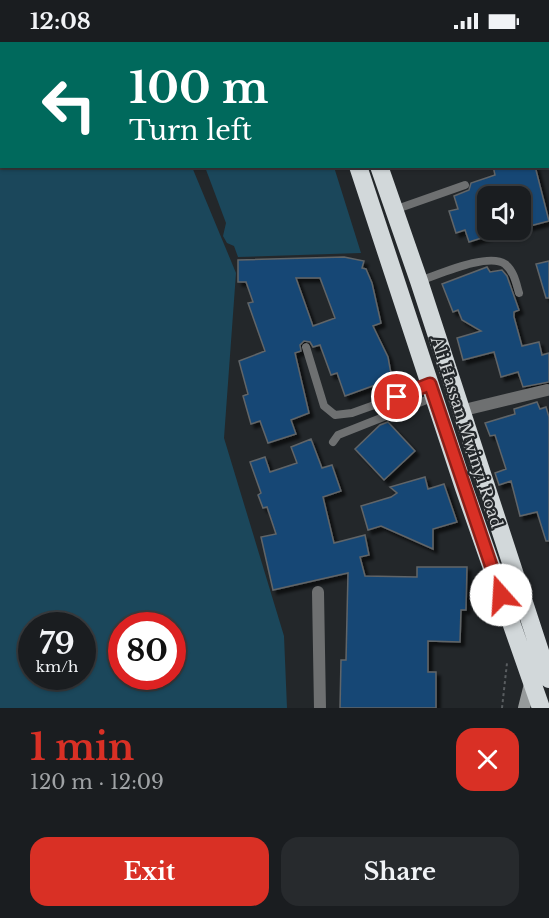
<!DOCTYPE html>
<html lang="en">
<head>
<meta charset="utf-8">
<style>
	body { margin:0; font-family:"Libre Baskerville",serif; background:#272a2d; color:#f1f3f6; height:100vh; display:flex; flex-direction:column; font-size:22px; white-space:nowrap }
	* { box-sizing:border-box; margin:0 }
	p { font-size:20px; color:#9fa2a5 }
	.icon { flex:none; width:33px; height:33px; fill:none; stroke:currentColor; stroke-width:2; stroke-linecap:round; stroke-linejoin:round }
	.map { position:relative; height:666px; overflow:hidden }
	.side { display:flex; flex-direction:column; background:#1a1d20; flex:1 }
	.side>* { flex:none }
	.banner { position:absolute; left:0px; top:0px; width:549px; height:126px; box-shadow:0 2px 4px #0004,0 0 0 2px #383b3e; background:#00695c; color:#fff; overflow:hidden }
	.tools { position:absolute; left:477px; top:144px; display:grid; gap:12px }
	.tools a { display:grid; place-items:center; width:54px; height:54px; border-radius:12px; background:#1a1d20; box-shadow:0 2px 4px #0004,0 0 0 2px #383b3e; font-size:30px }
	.speed { position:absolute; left:18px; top:570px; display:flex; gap:12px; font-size:30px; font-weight:700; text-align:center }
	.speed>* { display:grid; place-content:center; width:78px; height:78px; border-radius:50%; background:#1a1d20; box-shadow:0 2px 4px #0004,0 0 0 2px #383b3e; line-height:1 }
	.speed small { font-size:15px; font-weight:400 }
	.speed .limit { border:9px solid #d22; background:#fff; color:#111 }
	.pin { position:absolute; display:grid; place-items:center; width:51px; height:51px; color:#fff; margin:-26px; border:3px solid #fff; border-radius:50%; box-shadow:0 2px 6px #0007 }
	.me { position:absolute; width:66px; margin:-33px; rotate:341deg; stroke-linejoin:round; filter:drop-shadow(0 0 4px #0008) }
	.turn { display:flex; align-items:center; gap:21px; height:126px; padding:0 30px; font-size:27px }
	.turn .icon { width:78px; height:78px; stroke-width:2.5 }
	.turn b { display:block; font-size:42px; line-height:51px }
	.round { display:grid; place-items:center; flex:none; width:63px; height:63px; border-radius:18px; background:#272a2d }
	.overview { display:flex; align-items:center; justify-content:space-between; height:102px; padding:0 30px }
	h1 { font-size:36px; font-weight:700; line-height:45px; color:#d93025 }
	.primary-button { display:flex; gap:12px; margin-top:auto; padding:12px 30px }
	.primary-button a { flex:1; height:69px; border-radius:18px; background:#d93025; color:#fff; font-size:24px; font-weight:700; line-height:69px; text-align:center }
	.primary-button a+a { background:#272a2d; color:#f1f3f6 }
	.status { display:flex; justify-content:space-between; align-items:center; height:42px; padding:0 30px; background:#1a1d20; direction:ltr }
	.status svg { height:16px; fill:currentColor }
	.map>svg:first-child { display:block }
	.green { fill:#1b475b; fill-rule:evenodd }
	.building { fill:#184774; stroke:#616568; stroke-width:1.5; fill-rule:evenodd; filter:url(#shadow) }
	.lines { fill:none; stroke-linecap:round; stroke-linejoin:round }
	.path { stroke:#595d60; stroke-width:2; stroke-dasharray:3 3; stroke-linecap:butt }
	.lane { stroke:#6e7071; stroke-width:8 }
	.street { stroke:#6e7071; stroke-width:12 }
	.secondary { stroke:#969a9b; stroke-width:12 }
	.highway { stroke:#d2d8da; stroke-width:18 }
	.route-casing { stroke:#8d1f18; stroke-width:15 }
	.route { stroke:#d93025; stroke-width:10 }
	.labels { text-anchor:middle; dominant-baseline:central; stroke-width:4.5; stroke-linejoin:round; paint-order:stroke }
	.street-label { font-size:16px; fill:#d3d6d7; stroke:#23272a }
</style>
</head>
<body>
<div class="status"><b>12:08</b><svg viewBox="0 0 49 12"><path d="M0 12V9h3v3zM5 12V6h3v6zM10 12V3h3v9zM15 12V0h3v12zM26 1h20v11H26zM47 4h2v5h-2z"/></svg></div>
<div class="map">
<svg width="549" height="666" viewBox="0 0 549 666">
	<defs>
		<filter id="shadow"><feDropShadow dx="4" dy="4" stdDeviation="1.5" flood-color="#0009"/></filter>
	</defs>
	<rect width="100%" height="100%" fill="#23272a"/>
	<!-- green -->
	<path class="green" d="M0,0H141L2,2V124L192,125L236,231L224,396L284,594L287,666H0ZM32,584H82V634H32ZM122,584H172V634H122Z
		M205,125H334L361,211L238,215L234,204L227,201L223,194L226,181Z"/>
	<!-- building -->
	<path class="building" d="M493,124H535L549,179L526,185L520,154H488V194L469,200L465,188L456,191L449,169L458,167L454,154L469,148L471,141L495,133Z
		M344,215L364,219L362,226L366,227L372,241L381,281L373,284L388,315L392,337L345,354L337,331L331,333L320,303L313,305L310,300L304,299L300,303L301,309L295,311L309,371L291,378L296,392L268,401L260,379L251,382L243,354L248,352L239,319L265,309L248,261L253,260L246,240H238V218ZM296,236H320L335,276L313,284Z
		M549,219V256H546L536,222Z
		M487,225L490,230L502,228L507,234L519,268L514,270V275L522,304L539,300L542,313L549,311V340L523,345L518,330L501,335L494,310L463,318L457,296L481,289L462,278L458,268L453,270L442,242Z
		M537,360L540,367L546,365L549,375V499H546L537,470L520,474L511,439L499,443L495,431L506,427L495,393L490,394L485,381L515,372L514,367Z
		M388,380L415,409L384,438L355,407L380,383Z
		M311,397L322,426L332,423L341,449L323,455L334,501L365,493L369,513L360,515L365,534L417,535V525H467L466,568H461L460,600L428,599V630H436V666H340L341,618H346L348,531L273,548L261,495L276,492L267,465L263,466L258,453L261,451L250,420L265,415L270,430L297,421L291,405Z
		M425,435L428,447L444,442L457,480L433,487V507L381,484L368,488L361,464L391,455L397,451L390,445Z"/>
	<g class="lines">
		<!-- path -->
		<path class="path" d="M298,0V2
			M502,666L507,621"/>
		<!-- lane -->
		<path class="lane" d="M530,0V2
			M548,3H549
			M548,47H549
			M548,85L549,86
			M394,168L465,143
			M419,239C438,233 488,210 505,222C514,229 516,241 519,251
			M306,305L324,364L335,373L352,371L430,343
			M333,400L338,393L434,355"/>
		<!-- street -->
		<path class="street" d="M460,369L547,348
			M318,550L320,666"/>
		<!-- secondary -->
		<path class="secondary" d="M524,666L531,638"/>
		<!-- highway -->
		<path class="highway" d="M316,0L317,2
			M336,0V2
			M358,124L464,446L541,666
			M379,124L419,239L549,637"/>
	</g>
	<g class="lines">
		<!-- route casing -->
		<g class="route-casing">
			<path id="route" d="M397,355L430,342L501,553"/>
		</g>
		<!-- route -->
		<use href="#route" class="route"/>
	</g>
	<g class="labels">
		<!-- street labels -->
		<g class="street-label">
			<text transform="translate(467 390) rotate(72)">Ali Hassan Mwinyi Road</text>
		</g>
	</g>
</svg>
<div class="tools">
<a><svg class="icon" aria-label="sound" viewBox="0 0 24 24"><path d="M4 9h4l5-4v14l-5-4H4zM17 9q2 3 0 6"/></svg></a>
</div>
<div class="speed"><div>79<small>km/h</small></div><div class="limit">80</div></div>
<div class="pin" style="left:397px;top:355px;background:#d93025"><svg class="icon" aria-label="arrive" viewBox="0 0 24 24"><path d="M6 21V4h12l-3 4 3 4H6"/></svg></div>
<svg class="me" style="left:501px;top:553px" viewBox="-20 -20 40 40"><circle r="19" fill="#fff"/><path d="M0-13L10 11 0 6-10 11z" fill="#d93025"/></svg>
<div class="banner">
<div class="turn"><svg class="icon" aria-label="left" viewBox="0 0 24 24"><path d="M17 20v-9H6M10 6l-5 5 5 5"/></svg><div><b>100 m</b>Turn left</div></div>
</div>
</div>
<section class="side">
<div class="overview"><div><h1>1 min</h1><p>120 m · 12:09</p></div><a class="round" style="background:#d93025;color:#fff"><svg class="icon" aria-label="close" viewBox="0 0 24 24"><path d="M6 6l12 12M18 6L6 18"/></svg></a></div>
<div class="primary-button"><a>Exit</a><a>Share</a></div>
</section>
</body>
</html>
